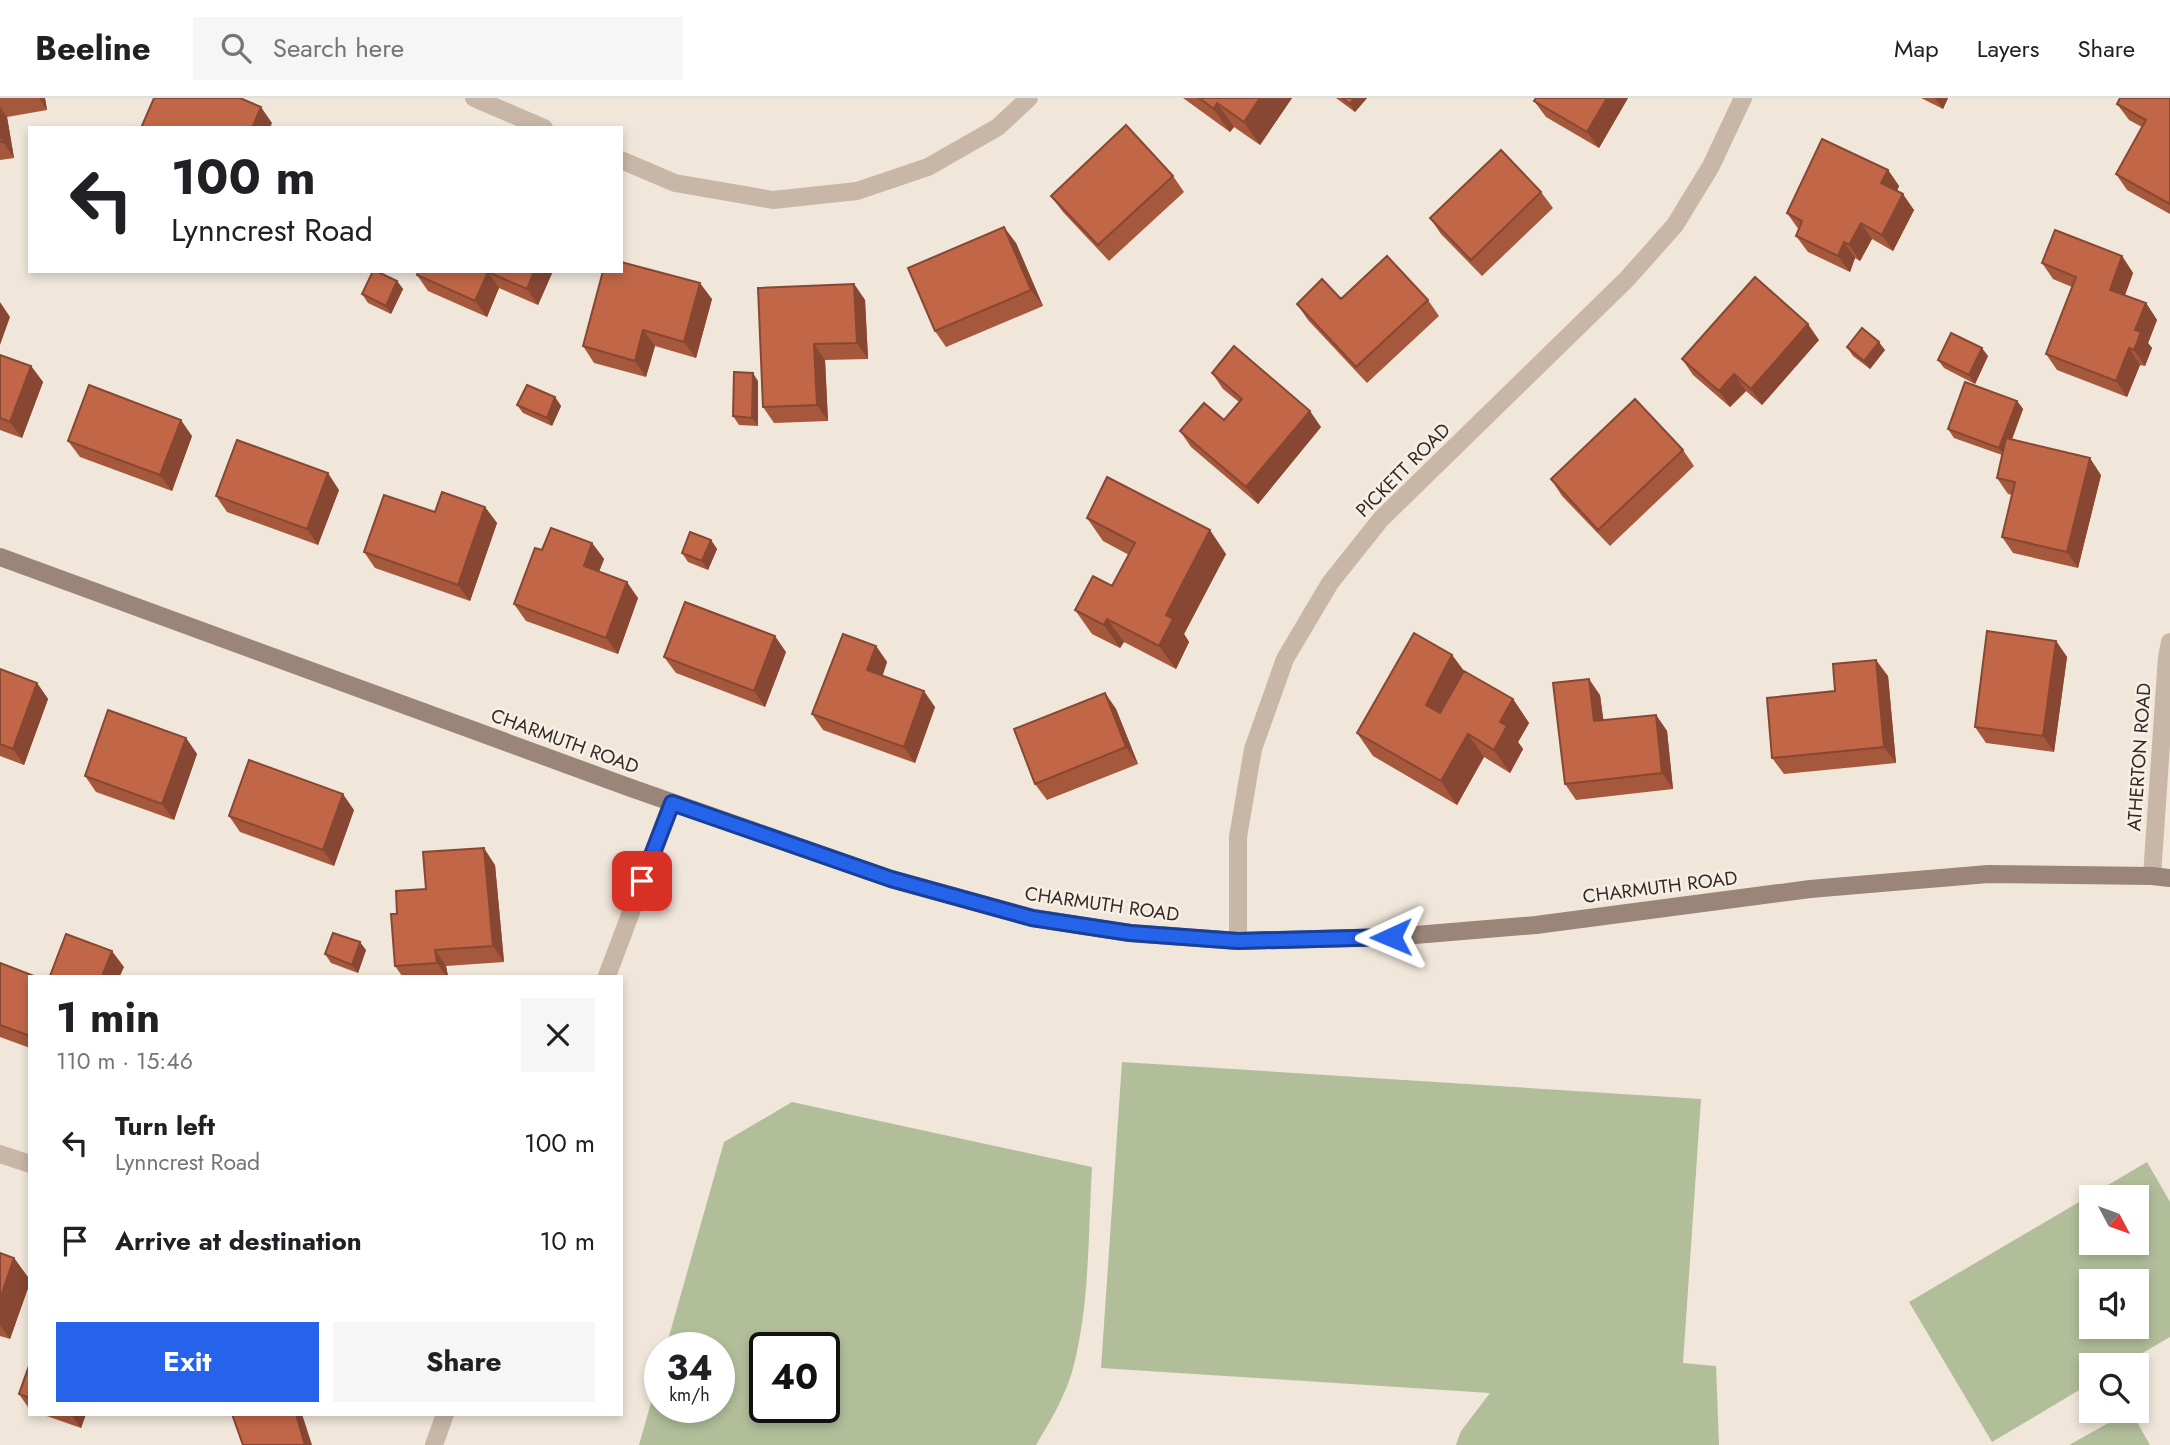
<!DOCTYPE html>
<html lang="en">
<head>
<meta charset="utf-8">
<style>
	body { margin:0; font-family:Jost,sans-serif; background:#f6f6f6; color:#202124; height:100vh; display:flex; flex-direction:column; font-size:26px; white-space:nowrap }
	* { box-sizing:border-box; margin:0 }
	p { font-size:23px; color:#757577 }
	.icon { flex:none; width:38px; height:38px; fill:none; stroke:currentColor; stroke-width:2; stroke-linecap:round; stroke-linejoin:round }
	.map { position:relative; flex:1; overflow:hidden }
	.details { position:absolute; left:28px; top:877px; width:595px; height:441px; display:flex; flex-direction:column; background:#fff; border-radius:0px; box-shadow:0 4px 10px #0003 }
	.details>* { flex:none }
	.hud { position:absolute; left:28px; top:28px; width:595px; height:147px; border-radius:0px; box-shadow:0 4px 10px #0003; background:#fff; color:#202124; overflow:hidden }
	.needle { width:46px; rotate:131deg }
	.buttons { position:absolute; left:2079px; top:1087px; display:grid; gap:14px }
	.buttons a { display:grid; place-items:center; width:70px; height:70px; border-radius:0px; background:#fff; box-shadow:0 4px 10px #0003; font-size:35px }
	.speed { position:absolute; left:644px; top:1234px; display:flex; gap:14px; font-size:35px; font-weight:700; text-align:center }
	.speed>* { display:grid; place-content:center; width:91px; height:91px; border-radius:50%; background:#fff; box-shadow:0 4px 10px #0003; line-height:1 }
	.speed small { font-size:18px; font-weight:400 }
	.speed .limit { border:4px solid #111; border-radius:10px; background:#fff; color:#111 }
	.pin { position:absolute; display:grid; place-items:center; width:60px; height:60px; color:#fff; margin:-30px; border-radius:14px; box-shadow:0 4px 10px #0006 }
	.me { position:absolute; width:77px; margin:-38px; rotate:269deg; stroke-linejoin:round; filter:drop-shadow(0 0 5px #0008) }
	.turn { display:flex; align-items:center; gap:24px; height:147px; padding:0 28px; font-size:32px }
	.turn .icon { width:91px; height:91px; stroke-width:2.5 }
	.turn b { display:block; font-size:49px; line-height:60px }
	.round { display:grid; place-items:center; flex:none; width:74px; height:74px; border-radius:0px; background:#f6f6f6 }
	.overview { display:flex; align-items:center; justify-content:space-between; height:119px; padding:0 28px }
	h1 { font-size:42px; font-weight:700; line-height:52px }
	.primary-button { display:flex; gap:14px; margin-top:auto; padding:14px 28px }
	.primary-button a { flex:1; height:80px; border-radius:0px; background:#2563eb; color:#fff; font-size:28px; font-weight:700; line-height:80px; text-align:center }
	.primary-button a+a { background:#f6f6f6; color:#202124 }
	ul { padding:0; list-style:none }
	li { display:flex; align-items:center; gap:21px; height:98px; padding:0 28px }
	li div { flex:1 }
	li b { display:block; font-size:26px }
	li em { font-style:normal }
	header { display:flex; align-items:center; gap:42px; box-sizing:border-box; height:98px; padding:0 35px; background:#fff; border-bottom:2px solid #e0e0e0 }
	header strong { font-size:33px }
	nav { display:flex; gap:38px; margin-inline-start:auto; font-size:24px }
	.search { width:490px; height:63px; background:#f6f6f6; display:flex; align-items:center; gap:18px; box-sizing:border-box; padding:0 24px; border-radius:0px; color:#757577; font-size:26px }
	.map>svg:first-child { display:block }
	.green { fill:#b2be9a; fill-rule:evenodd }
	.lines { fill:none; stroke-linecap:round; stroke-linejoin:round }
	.street { stroke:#c8b6a6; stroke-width:18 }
	.secondary { stroke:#9b8578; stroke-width:18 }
	.wall { fill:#a6583d }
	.shaded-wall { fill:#874732 }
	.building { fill:#c16647; stroke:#874732; stroke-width:2 }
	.route-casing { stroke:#184099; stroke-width:18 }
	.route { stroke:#2563eb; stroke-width:12 }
	.labels { text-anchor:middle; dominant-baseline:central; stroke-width:5; stroke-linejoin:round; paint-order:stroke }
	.street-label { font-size:19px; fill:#342b27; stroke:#f8f0e6 }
</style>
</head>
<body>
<header>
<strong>Beeline</strong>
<div class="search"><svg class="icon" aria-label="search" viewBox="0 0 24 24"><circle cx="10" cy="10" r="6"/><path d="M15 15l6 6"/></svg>Search here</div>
<nav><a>Map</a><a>Layers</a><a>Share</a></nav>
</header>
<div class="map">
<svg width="2170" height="1347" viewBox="0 0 2170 1347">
	<rect width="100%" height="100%" fill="#f0e6da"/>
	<!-- green -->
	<path class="green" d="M1122,964L1701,1001L1683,1265L1716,1268L1719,1347H1456L1461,1333L1490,1295L1101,1270Z
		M792,1004L1092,1069C1088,1137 1090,1209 1072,1274C1064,1300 1050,1324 1036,1347H639L660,1273V1309H719V1250L666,1249L724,1044ZM765,1250H824V1309H765Z
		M2147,1064L2170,1104V1239L2122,1267H2091V1285L1992,1344L1909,1204ZM2137,1099V1144H2091V1099ZM2137,1183V1228H2091V1183Z
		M2130,1312L2150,1347H2069L2130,1313Z"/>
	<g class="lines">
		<!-- street -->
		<path class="street" d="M474,0L544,30
			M621,62L675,85L773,102L857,93L928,69L998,29L1029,0
			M2152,778L2167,559L2170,544
			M1238,843V739L1253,651L1285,561L1330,485L1381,421L1627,181L1675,127L1711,68L1743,0
			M607,878L672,705
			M0,1056L30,1066
			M434,1347L445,1316"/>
		<!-- secondary -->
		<path class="secondary" d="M0,459L631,690L891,781L1033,820L1130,835L1238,843L1391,839L1536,827L1810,791L1988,776L2152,778L2170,780"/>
	</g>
	<!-- wall -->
	<path class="wall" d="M0,0H45L47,12L7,19L14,60L0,62Z
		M1183,0H1292L1260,47L1234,29L1230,34Z
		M1336,0H1367L1355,14Z
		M1536,0H1628L1599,50L1546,19L1534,3Z
		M1921,0H1948L1943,11Z
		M2170,0V116L2127,92L2116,76L2142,29L2129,22L2117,6Z
		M1888,72L1899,88L1897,93L1914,112L1893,153L1872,141L1860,163L1855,160L1850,174L1808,154L1796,138L1799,132L1787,115Z
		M1173,78L1184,94L1109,163L1063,114L1051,98Z
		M1541,94L1553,110L1482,178L1441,136L1430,120Z
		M1016,145L1043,208L946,249L935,233Z
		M2122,158L2133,175L2125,197L2146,205L2157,222L2148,245L2152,250L2145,268L2140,267L2127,299L2057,272L2046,256L2072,189L2053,181L2042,165Z
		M418,173H553L538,207L499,190L487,219L428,193L417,177Z
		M397,183L403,191L391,216L368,205L362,196Z
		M854,186L865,202L868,261L825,262L828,323L774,325L763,309Z
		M712,201L696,260L655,248L646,279L594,265L583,248Z
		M1341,201L1428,202L1439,218L1367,285L1308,222L1297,206Z
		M1819,242L1762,307L1746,293L1730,309L1693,277L1682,261Z
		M1847,249L1885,252L1870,271L1853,258Z
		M0,257L31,268L43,284L22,340L0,332Z
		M1988,258L1975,286L1944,270L1938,262Z
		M1212,275L1321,329L1258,406L1191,349L1180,333L1224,322L1239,304L1223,291Z
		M758,283V328L739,327L733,318Z
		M555,299L561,308L552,328L523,315L517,307Z
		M2017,303L2023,311L2012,342L2101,377L2078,470L2013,455L2002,439L2012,397L2008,396L1997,380L2002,357L1954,340L1948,331Z
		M192,338L172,393L80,359L68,343Z
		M1683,352L1694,368L1610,448L1562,398L1551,381Z
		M339,392L318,447L227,414L216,398Z
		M485,409L497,425L470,503L375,470L364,454L435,414Z
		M1087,420L1226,456L1184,536L1189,544L1176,571L1124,544L1120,550L1092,536L1075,512L1112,488L1129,457L1103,443Z
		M711,442L717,451L708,472L688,464L682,455Z
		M592,445L604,461L599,474L638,500L618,556L526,523L514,506Z
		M2056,543L2067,559L2054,654L1986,645L1975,629Z
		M876,548L887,564L882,578L935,609L915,665L823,632L812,616Z
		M786,554L765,609L676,575L664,559Z
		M1452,557L1464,573L1513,601L1529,625L1518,644L1523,651L1510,675L1484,659L1457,707L1373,658L1357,635Z
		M0,571L37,585L48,601L24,667L0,658Z
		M1888,578L1896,665L1784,676L1772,660L1835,593Z
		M1105,595L1116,611L1138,666L1047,702L1035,686Z
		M1600,597L1603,622L1656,617L1667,633L1673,691L1576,702L1565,686Z
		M186,640L197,656L174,722L96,694L85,678Z
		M354,712L334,768L240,734L229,718Z
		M495,767L504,864L446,868L448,878H402L395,868L397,816L426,791Z
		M366,852L358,875L331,865L325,856Z
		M0,867L30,878V950L0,939Z
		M0,1155L14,1160L30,1182L10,1241L0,1238Z
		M30,1265V1312L19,1296Z
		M41,1316H86L81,1330Z"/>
	<!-- shaded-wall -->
	<path class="shaded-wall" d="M39,0H45L47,12Z
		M1260,0H1292L1260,47L1244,24Z
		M1354,0H1367L1355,14L1350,6Z
		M1607,0H1628L1599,50L1587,34Z
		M1935,0H1948L1943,11Z
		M1217,5L1234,29L1230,34L1214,11Z
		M0,9L7,19L14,60L3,44L0,27Z
		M261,9L272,25L270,30H252Z
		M1888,72L1899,88L1893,102L1881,85Z
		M1903,96L1914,112L1893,153L1882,137Z
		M1861,125L1872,141L1860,163L1849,147Z
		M1004,129L1016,145L1043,208L1031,192Z
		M1844,144L1855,160L1850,174L1838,158Z
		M2122,158L2133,175L2121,208L2110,192Z
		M534,173H553L538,207L527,191Z
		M488,174L499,190L487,219L475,203Z
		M397,183L403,191L391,216L386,208Z
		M700,185L712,201L696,260L684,244Z
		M854,186L865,202L868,261L857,245Z
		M0,204L10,219L0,247Z
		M2146,205L2157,222L2148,245L2152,250L2145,268L2134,252L2135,232Z
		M1808,226L1819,242L1762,307L1751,291Z
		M643,232L655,248L646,279L635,263Z
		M1879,244L1885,252L1870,271L1864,263Z
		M814,246L825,262L828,323L817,307Z
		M1982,250L1988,258L1975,286L1969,277Z
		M2129,250L2140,267L2127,299L2116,283Z
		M31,268L43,284L22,340L10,324Z
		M753,275L758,283V328L752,320Z
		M1734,276L1746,293L1730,309L1719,293Z
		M555,299L561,308L552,328L547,320Z
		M2017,303L2023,311L2005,358L1999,350Z
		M1310,313L1321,329L1258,406L1246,389Z
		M181,322L192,338L172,393L160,377Z
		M2090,360L2101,377L2078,470L2067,454Z
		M328,375L339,392L318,447L307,431Z
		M485,409L497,425L470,503L458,487Z
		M1210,432L1226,456L1184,536L1189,544L1176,571L1159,548L1166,517Z
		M711,442L717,451L708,472L702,463Z
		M592,445L604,461L595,484L584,468Z
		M627,484L638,500L618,556L606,540Z
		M1107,521L1124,544L1120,550L1104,527Z
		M775,538L786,554L765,609L754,593Z
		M2056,543L2067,559L2054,654L2043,638Z
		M876,548L887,564L879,589L867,572Z
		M1452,557L1469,580L1442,631L1426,607Z
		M1876,562L1888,578L1896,665L1884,649Z
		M1589,581L1600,597L1606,640L1594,623Z
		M37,585L48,601L24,667L13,651Z
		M924,593L935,609L915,665L904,649Z
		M1105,595L1116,611L1138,666L1126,649Z
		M1513,601L1529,625L1518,644L1523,651L1510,675L1494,652L1500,624Z
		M1656,617L1667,633L1673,691L1662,675Z
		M1468,636L1484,659L1457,707L1441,683Z
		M186,640L197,656L174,722L162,706Z
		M343,696L354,712L334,768L323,752Z
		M484,750L495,767L504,864L493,848Z
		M360,844L366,852L358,875L352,867Z
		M435,852L446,868L448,878H446L437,865Z
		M112,853L124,869L120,878H102Z
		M14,1160L30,1182V1185L10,1241L0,1227V1201Z
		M71,1316H86L81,1330Z
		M296,1316H302L312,1347H305Z"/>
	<!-- building -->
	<path class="building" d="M154,0H240L261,9L252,30H141Z
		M1199,0H1260L1244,24L1217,5L1214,11Z
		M1342,0H1354L1350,6Z
		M1536,0H1607L1587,34L1534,3Z
		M2120,0H2170V106L2116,76L2146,22L2117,6Z
		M0,27L3,44H0Z
		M1126,27L1173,78L1098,147L1051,98Z
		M1822,41L1888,72L1881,85L1903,96L1882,137L1861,125L1849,147L1844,144L1838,158L1796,138L1802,123L1787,115Z
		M1501,52L1541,94L1471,162L1430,120Z
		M1004,129L1031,192L935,233L908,170Z
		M2055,132L2122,158L2110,192L2146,205L2135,232L2141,234L2134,252L2129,250L2116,283L2046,256L2076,179L2042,165Z
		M1387,158L1428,202L1356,269L1297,206L1322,181L1341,201Z
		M621,164L700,185L684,244L643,232L635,263L583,248L603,173H621Z
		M373,173H376L397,183L386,208L362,196Z
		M418,173H534L527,191L488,174L475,203L417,177Z
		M1755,179L1808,226L1751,291L1734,276L1719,293L1682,261Z
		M854,186L857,245L814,246L817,307L763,309L758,190Z
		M1862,230L1879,244L1864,263L1847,249Z
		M1951,235L1982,250L1969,277L1938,262Z
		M1234,248L1310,313L1246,389L1180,333L1204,305L1224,322L1242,301L1212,275Z
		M0,257L31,268L10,324L0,320Z
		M734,274L753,275L752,320L733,318Z
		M1965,284L2017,303L1999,350L1948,331Z
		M89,287L181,322L160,377L68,343Z
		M527,287L555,299L547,320L517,307Z
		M1635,301L1683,352L1598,432L1551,381Z
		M2006,340L2090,360L2067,454L2002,439L2015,384L1997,380Z
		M237,342L328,375L307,431L216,398Z
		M1107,379L1210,432L1166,517L1173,521L1159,548L1107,521L1104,527L1075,512L1093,478L1112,488L1135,445L1087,420Z
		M442,394L485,409L458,487L364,454L384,397L435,414Z
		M551,430L592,445L584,468L627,484L606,540L514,506L535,450L542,452Z
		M690,434L711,442L702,463L682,455Z
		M685,504L775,538L754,593L664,559Z
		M1987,533L2056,543L2043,638L1975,629Z
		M1414,535L1452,557L1426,607L1440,615L1464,573L1513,601L1500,624L1507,628L1494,652L1468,636L1441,683L1357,635Z
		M843,536L876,548L867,572L924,593L904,649L812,616Z
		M1876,562L1884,649L1772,660L1767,600L1835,593L1833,566Z
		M0,571L37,585L13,651L0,646Z
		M1589,581L1594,623L1656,617L1662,675L1565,686L1553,585Z
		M1105,595L1126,649L1035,686L1014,631Z
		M108,612L186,640L162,706L85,678Z
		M249,662L343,696L323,752L229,718Z
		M484,750L493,848L435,852L437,865L395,868L391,816H397L396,793L426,791L423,754Z
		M333,835L360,844L352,867L325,856Z
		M66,836L112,853L102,878H50Z
		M0,865L34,878H30V938L0,927Z
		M0,1155L14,1160L0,1201Z
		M30,1265V1300L19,1296Z
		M232,1316H296L305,1347H243Z"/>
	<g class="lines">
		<!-- route casing -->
		<g class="route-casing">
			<path id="route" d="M642,783L672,705L891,781L1032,820L1130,835L1238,843L1391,839"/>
		</g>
		<!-- route -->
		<use href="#route" class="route"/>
	</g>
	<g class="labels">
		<!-- street labels -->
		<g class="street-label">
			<text transform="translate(1403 372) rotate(-45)">PICKETT ROAD</text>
			<text transform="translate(565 643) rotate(20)">CHARMUTH ROAD</text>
			<text transform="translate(2139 659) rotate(-86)">ATHERTON ROAD</text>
			<text transform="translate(1660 789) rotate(-7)">CHARMUTH ROAD</text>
			<text transform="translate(1102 806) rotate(8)">CHARMUTH ROAD</text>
		</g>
	</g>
</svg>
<div class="buttons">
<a><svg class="needle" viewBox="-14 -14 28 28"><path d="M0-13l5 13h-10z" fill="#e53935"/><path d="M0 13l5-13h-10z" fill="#757577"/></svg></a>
<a><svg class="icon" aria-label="sound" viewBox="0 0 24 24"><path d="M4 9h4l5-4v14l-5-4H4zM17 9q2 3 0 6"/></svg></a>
<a><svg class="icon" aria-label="search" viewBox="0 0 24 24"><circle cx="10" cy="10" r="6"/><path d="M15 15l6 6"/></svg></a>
</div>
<div class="speed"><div>34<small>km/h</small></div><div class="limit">40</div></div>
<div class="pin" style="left:642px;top:783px;background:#d93025"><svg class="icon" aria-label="arrive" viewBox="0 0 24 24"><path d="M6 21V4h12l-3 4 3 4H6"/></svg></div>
<svg class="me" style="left:1391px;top:839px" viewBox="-20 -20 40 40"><path d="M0-17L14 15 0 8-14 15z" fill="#2563eb" stroke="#fff" stroke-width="4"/></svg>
<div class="hud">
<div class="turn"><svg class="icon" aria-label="left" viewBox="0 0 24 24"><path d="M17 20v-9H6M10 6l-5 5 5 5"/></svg><div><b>100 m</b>Lynncrest Road</div></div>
</div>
<section class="details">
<div class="overview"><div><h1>1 min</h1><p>110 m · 15:46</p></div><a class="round"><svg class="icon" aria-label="close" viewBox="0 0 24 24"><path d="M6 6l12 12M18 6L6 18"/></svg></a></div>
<ul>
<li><svg class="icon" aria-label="left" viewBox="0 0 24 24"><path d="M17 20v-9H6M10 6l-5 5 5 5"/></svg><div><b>Turn left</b><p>Lynncrest Road</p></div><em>100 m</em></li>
<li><svg class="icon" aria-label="arrive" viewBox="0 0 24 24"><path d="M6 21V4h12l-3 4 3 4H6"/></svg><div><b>Arrive at destination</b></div><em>10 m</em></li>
</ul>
<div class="primary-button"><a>Exit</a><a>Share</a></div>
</section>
</div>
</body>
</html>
